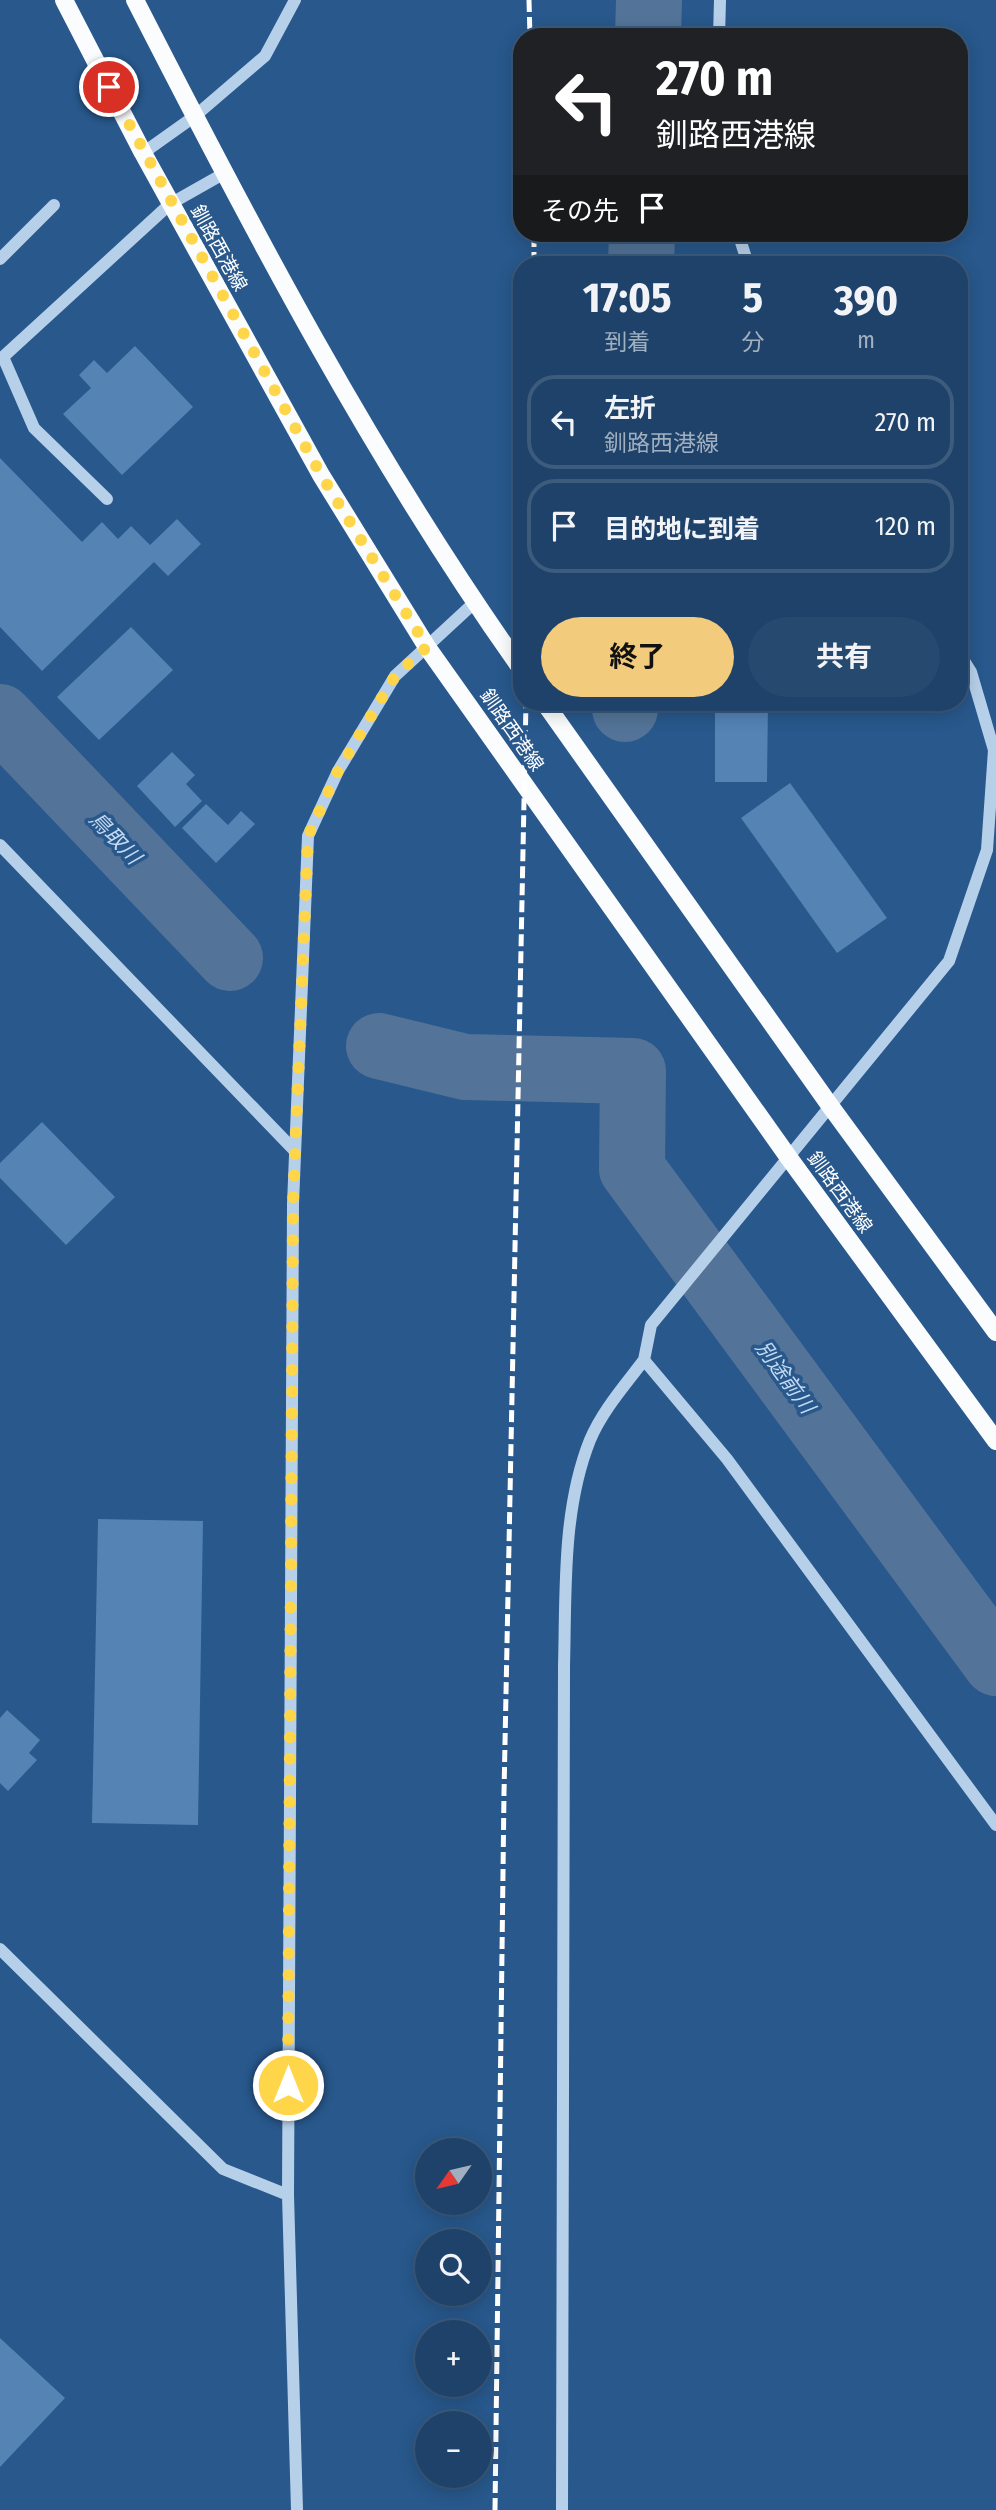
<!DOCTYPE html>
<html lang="ja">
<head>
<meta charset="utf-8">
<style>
	body { margin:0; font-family:"Fira Sans Condensed","Noto Sans JP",sans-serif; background:#26496f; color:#f1f3f6; height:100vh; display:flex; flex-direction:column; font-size:26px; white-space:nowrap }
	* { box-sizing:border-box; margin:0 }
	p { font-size:23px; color:#a1b0c0 }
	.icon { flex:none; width:38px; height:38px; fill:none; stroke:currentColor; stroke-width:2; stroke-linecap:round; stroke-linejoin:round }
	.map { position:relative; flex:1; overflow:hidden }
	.panel { position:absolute; left:513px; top:256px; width:455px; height:455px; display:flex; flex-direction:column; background:#1e4269; border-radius:28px; box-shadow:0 4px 18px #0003,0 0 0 2px #3c5b7d }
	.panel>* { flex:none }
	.guide { position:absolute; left:513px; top:28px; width:455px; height:214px; border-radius:28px; box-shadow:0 4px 18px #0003,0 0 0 2px #3c5b7d; background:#202124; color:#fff; overflow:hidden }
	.needle { width:46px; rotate:236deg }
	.controls { position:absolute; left:415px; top:2138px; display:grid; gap:14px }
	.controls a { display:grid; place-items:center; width:77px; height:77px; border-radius:50%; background:#1e4269; box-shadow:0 4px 18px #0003,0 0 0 2px #3c5b7d; font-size:35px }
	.pin { position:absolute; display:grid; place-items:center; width:60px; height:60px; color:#fff; margin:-30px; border:4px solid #fff; border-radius:50%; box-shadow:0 2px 7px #0007 }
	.me { position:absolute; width:77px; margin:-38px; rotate:0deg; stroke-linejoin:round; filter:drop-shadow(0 0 5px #0008) }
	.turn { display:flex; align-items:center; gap:24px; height:147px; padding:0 28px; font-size:32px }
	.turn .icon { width:91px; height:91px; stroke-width:2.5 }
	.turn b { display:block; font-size:49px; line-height:60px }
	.then { display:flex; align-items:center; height:66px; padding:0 28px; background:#0003; gap:14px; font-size:26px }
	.eta { display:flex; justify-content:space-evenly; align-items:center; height:119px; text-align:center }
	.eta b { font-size:42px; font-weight:700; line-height:49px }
	.primary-button { display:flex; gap:14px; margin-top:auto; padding:14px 28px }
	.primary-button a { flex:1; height:80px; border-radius:42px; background:#f2cb7d; color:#111; font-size:28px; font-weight:700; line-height:80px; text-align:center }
	.primary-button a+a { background:#26496f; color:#f1f3f6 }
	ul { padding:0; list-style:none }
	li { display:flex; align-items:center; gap:21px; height:94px; margin:0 14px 10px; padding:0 14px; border:4px solid #3c5b7d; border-radius:28px }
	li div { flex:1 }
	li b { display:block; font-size:26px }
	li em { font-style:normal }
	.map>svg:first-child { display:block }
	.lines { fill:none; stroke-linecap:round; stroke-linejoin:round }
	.river { stroke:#537498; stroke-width:66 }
	.building { fill:#5483b4 }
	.minor { stroke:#b7d0ea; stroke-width:12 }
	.major { stroke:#fafcfe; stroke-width:18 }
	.rail { stroke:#fff; stroke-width:5; stroke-dasharray:12 5; stroke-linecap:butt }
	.route { stroke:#ffd54a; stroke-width:12; stroke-dasharray:0 21.6 }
	.labels { text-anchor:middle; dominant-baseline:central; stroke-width:7; stroke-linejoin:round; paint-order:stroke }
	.street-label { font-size:19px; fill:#fff; stroke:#28588c }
	.water-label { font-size:21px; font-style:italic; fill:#c3daf1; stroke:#28588c }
</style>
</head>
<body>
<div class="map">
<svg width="996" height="2510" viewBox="0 0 996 2510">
	<rect width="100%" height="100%" fill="#28588c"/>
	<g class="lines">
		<!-- river -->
		<path class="river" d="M648,37L649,0
			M641,264L642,233
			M625,709V702
			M0,717L230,958
			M379,1046L465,1067L633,1071L632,1169L996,1663"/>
	</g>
	<!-- building -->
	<path class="building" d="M135,346L193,407L122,475L63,414L91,388L79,375L94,360L107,373Z
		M0,458L82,542L102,522L118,539L131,526L150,545L177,519L201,544L168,576L154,562L42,671L0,627Z
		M131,627L173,670L99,740L57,697Z
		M715,702H768L767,782H715Z
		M172,752L195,775L186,784L202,801L175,827L137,786Z
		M790,783L887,918L837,953L741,818Z
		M206,804L228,825L241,811L255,824L216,863L182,828Z
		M42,1122L115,1197L66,1245L0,1178V1163Z
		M98,1519L203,1521L198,1825L92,1823Z
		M7,1710L40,1740L29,1753L37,1760L8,1791L0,1783V1718Z
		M0,2338L65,2398L0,2467Z"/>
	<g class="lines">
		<!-- minor -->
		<path class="minor" d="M719,37L720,0
			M143,153L195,116L265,56L295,0
			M738,233L748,264
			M0,259L54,205
			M107,499L34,428L3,357L170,204L223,174
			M0,845L294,1150
			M644,1360L651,1325L949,961L987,850L994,750L971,672L959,653
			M0,1949L223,2169L288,2195
			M297,2510L288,2195L293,1204L308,836L338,771L395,676L474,603
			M562,2510L564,1666C566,1592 562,1510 590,1440C602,1411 625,1385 644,1360L727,1459L996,1825"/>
		<!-- major -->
		<path class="major" d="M64,0L143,153L321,475L427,647L789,1158L996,1441
			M135,0C252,229 373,460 522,670
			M544,702L831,1107L996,1332"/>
		<!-- rail -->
		<path class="rail" d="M529,0L530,37
			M534,264V233
			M495,2510L504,1793L526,702"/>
	</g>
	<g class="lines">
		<!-- route -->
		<path class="route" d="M109,87L321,475L427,647L395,676L338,771L308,836L293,1204L288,2085"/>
	</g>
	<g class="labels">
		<!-- street labels -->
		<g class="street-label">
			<text transform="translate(219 248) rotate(61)">釧路西港線</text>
			<text transform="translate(512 730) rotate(55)">釧路西港線</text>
			<text transform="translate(840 1192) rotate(54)">釧路西港線</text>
		</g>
		<!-- water labels -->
		<g class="water-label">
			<text transform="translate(115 838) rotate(46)">鳥取川</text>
			<text transform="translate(785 1377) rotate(54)">別途前川</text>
		</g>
	</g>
</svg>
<div class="controls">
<a><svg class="needle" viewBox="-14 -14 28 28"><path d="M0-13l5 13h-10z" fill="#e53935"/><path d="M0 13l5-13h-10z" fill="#a1b0c0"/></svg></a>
<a><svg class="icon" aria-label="search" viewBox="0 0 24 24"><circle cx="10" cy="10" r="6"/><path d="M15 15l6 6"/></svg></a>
<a>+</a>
<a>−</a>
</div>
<div class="pin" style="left:109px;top:87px;background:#d93025"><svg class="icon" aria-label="arrive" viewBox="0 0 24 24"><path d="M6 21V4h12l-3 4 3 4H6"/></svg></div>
<svg class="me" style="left:288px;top:2085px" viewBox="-20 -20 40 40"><circle r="17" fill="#ffd54a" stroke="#fff" stroke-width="3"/><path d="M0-11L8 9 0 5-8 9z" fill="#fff"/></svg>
<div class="guide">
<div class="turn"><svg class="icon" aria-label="left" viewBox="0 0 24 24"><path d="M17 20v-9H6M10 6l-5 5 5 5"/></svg><div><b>270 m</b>釧路西港線</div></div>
<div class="then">その先<svg class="icon" aria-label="arrive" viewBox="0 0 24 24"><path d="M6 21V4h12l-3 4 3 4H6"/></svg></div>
</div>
<section class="panel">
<div class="eta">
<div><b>17:05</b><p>到着</p></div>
<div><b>5</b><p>分</p></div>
<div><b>390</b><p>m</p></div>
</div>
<ul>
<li><svg class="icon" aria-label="left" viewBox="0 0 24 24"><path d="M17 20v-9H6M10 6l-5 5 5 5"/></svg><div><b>左折</b><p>釧路西港線</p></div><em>270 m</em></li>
<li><svg class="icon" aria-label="arrive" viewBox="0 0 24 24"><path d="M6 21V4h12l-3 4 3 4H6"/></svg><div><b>目的地に到着</b></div><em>120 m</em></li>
</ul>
<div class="primary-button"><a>終了</a><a>共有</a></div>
</section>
</div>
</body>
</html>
